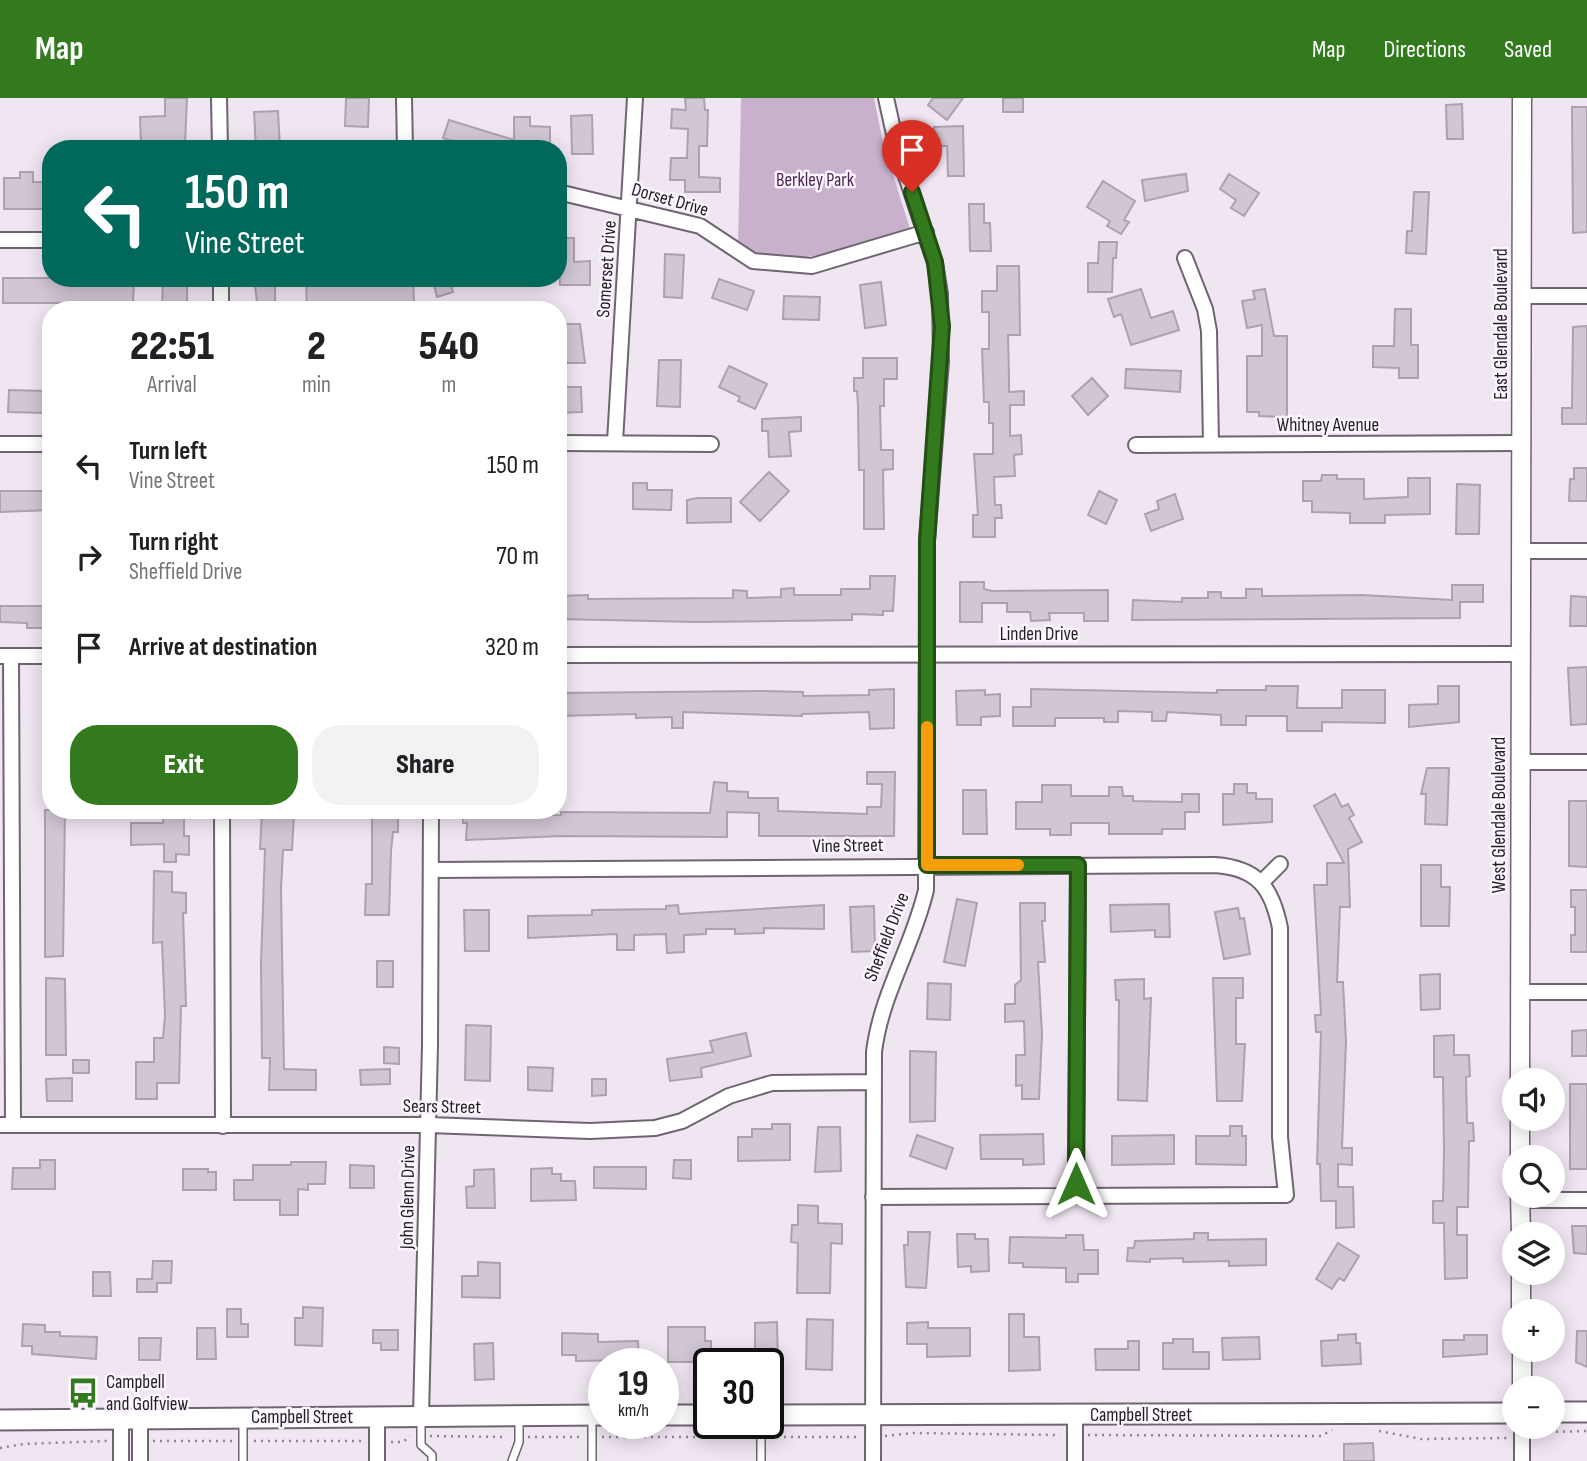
<!DOCTYPE html>
<html lang="en">
<head>
<meta charset="utf-8">
<style>
	body { margin:0; font-family:"Sofia Sans Condensed",sans-serif; background:#f2f2f2; color:#202124; height:100vh; display:flex; flex-direction:column; font-size:26px; white-space:nowrap }
	* { box-sizing:border-box; margin:0 }
	p { font-size:23px; color:#757577 }
	.icon { flex:none; width:38px; height:38px; fill:none; stroke:currentColor; stroke-width:2; stroke-linecap:round; stroke-linejoin:round }
	.map { position:relative; flex:1; overflow:hidden }
	.panel { position:absolute; left:42px; top:203px; width:525px; height:518px; display:flex; flex-direction:column; background:#fff; border-radius:28px; box-shadow:0 4px 18px #0003 }
	.panel>* { flex:none }
	.guide { position:absolute; left:42px; top:42px; width:525px; height:147px; border-radius:28px; box-shadow:0 4px 18px #0003; background:#00695c; color:#fff; overflow:hidden }
	.controls { position:absolute; left:1502px; top:970px; display:grid; gap:14px }
	.controls a { display:grid; place-items:center; width:63px; height:63px; border-radius:50%; background:#fff; box-shadow:0 4px 18px #0003; font-size:35px }
	.speed { position:absolute; left:588px; top:1250px; display:flex; gap:14px; font-size:35px; font-weight:700; text-align:center }
	.speed>* { display:grid; place-content:center; width:91px; height:91px; border-radius:50%; background:#fff; box-shadow:0 4px 18px #0003; line-height:1 }
	.speed small { font-size:18px; font-weight:400 }
	.speed .limit { border:4px solid #111; border-radius:10px; background:#fff; color:#111 }
	.pin { position:absolute; display:grid; place-items:center; width:60px; height:60px; color:#fff; margin:-72px -30px; border-radius:50% 50% 50% 0; rotate:-45deg; box-shadow:0 0 7px #0007 }
	.pin .icon { rotate:45deg }
	.me { position:absolute; width:77px; margin:-38px; rotate:0deg; stroke-linejoin:round; filter:drop-shadow(0 0 5px #0008) }
	.turn { display:flex; align-items:center; gap:24px; height:147px; padding:0 28px; font-size:32px }
	.turn .icon { width:91px; height:91px; stroke-width:2.5 }
	.turn b { display:block; font-size:49px; line-height:60px }
	.eta { display:flex; justify-content:space-evenly; align-items:center; height:119px; text-align:center }
	.eta b { font-size:42px; font-weight:800; line-height:49px }
	.cta { display:flex; gap:14px; margin-top:auto; padding:14px 28px }
	.cta a { flex:1; height:80px; border-radius:28px; background:#337a1f; color:#fff; font-size:28px; font-weight:800; line-height:80px; text-align:center }
	.cta a+a { background:#f2f2f2; color:#202124 }
	ul { padding:0; list-style:none }
	li { display:flex; align-items:center; gap:21px; height:91px; padding:0 28px }
	li div { flex:1 }
	li b { display:block; font-size:26px }
	li em { font-style:normal }
	header { display:flex; align-items:center; gap:42px; box-sizing:border-box; height:98px; padding:0 35px; background:#337a1f; color:#fff }
	header strong { font-size:33px }
	nav { display:flex; gap:38px; margin-inline-start:auto; font-size:24px }
	.map>svg:first-child { display:block }
	.green { fill:#c9b1ce }
	.building { fill:#d1c7d4; stroke:#aca2ae; stroke-width:2 }
	.lines { fill:none; stroke-linecap:round; stroke-linejoin:round }
	.service-casing { stroke:#6e6570; stroke-width:10 }
	.minor-casing { stroke:#6e6570; stroke-width:18 }
	.tertiary-casing { stroke:#6e6570; stroke-width:21 }
	.secondary-casing { stroke:#6e6570; stroke-width:23 }
	.path { stroke:#8b858d; stroke-width:2.5; stroke-dasharray:2 5; stroke-linecap:butt }
	.service { stroke:#fff; stroke-width:7 }
	.minor { stroke:#fff; stroke-width:14 }
	.tertiary { stroke:#fff; stroke-width:18 }
	.secondary { stroke:#fff; stroke-width:19 }
	.route-casing { stroke:#214f14; stroke-width:18 }
	.route { stroke:#337a1f; stroke-width:12 }
	.slow { stroke:#f59e0b; stroke-width:12 }
	.labels { text-anchor:middle; dominant-baseline:central; stroke-width:5; stroke-linejoin:round; paint-order:stroke }
	.park-label { font-size:19px; fill:#4e2b57; stroke:#fcf4fe }
	.street-label { font-size:19px; fill:#211e22; stroke:#fcf4fe }
	.poi-label { font-size:19px; fill:#211e22; stroke:#fcf4fe; text-anchor:start }
</style>
</head>
<body>
<header>
<strong>Map</strong>
<nav><a>Map</a><a>Directions</a><a>Saved</a></nav>
</header>
<div class="map">
<svg width="1587" height="1363" viewBox="0 0 1587 1363">
	<rect width="100%" height="100%" fill="#f0e6f2"/>
	<!-- green -->
	<path class="green" d="M741,0H874L883,45L911,134C852,152 798,172 738,148Z"/>
	<!-- building -->
	<path class="building" d="M165,0H187L185,46H181V51H157V46H141L140,19L165,18Z
		M346,0H369L368,29L345,28Z
		M685,0H704L705,12H708L707,48H699V79L720,80V94H685V82H670L671,60H687L688,31L671,30L672,11L686,12Z
		M933,0H963L947,22L928,7Z
		M1003,0H1023V14H1003Z
		M1462,6L1463,41H1447L1446,7Z
		M1572,9H1587V134L1573,135Z
		M278,13L280,51H256L254,14Z
		M592,17L593,56H572L571,18Z
		M514,19H530V28L550,29V51H478L443,40L449,22L514,42Z
		M963,28L964,78H948L947,48H935L934,29Z
		M20,74H33V84H51V111H4V80H20Z
		M1186,76L1188,93L1145,103L1142,82Z
		M1229,76L1259,95L1244,118L1231,110L1236,102L1220,91Z
		M1103,83L1135,103L1124,122L1129,124L1121,136L1107,128L1110,123L1087,109Z
		M1414,94H1429L1426,156L1406,155L1407,133H1412Z
		M969,106H984V125H990L991,153H970Z
		M558,140H574V164L590,163V187H560Z
		M1099,144H1117L1116,160H1113L1112,194H1088V165H1098Z
		M665,156L684,157L682,200L664,199Z
		M997,168H1019L1020,237H1008L1009,279V294L1024,293V307H1010V338L1021,337L1022,356L1014,357L1015,378L994,379L995,407H1001L1002,420H995V439H973V417H978L974,356H993V325H989V304H984L982,251H989V214H982V193H997Z
		M3,180H91L134,184L133,205H3Z
		M163,180H187V212H162Z
		M254,180H275V212H258Z
		M306,180H345V184L413,180L414,204L321,208V212H307Z
		M432,180H449L453,194L437,199Z
		M719,181L754,193L747,212L712,200Z
		M881,184L886,227L865,230L860,187Z
		M1141,191L1151,220L1173,213L1179,232L1131,247L1121,216L1114,219L1108,201Z
		M1265,191L1274,238H1287V319L1259,318V314H1247V258H1262V227L1247,230L1242,203L1255,201L1253,193Z
		M784,198L820,199L819,222L783,221Z
		M1395,211H1411V247H1418V280H1399V270L1373,269V248H1394Z
		M558,226H580L585,265H559Z
		M1587,228V326H1562V310H1572L1573,229Z
		M863,260H897V281H884V308H880L881,352H893V371L883,372L884,431H864V372H859L858,308L857,293H854V280H863Z
		M659,262H681L680,309L657,308Z
		M729,268L767,286L755,311L738,303L740,299L719,289Z
		M1126,271L1181,273L1180,294L1125,290Z
		M1092,280L1108,298L1088,317L1072,298Z
		M558,289H581L582,314L558,315Z
		M9,292L46,293L45,315L8,314Z
		M801,319V333L789,334L791,358L769,359L768,333H762V321Z
		M1574,370H1587V403H1569L1570,381H1574Z
		M769,374L789,393L760,423L740,404Z
		M1322,377H1337V381H1364V401L1408,399V380H1430V416L1385,417V425H1350V415L1312,414V403H1303V383H1321Z
		M633,385H647V392H672L671,412L633,411Z
		M1457,386L1480,387L1479,436H1456Z
		M0,393H51V412L0,414Z
		M1099,393L1117,402L1106,426L1088,417Z
		M1175,396L1183,421L1151,433L1145,416L1159,411L1157,403Z
		M697,400H731V424L687,425V402Z
		M870,478H895L893,513H883V517L852,516V522L698,524L558,521V498L588,497V501L733,500V492L747,493V500L781,499V491L794,490V497H841V491H870Z
		M960,484H984V491L992,493L1108,492V523H1084V515H1049L1050,522L1031,523L1030,514H1007V505H982V524H960Z
		M1452,487H1483V504H1460V520L1132,522L1133,502L1182,504V500H1208V494H1221V500H1246V491H1262V498L1362,497L1452,502Z
		M1571,498L1587,499V528H1570Z
		M0,508H49L48,530H27V525L0,524Z
		M1587,569V626L1571,627L1568,570Z
		M1266,588H1298L1297,610H1342V592H1385V625L1322,624V633H1287V618H1246V627H1221V617L1167,614L1166,623H1152V614L1118,613V624H1104V620H1055V628H1013V609H1031V591L1217,595V592H1266Z
		M1438,588H1459V624L1409,629V607L1438,606Z
		M894,591V630L870,631L869,614L802,616V618L683,614V630H672V619L636,620V616L559,618V595L760,593L803,594V598L869,597V592Z
		M985,592V597L1000,596V618L981,619V627H957L956,593Z
		M1427,670H1449L1447,727L1425,726L1426,696H1421Z
		M867,674H895L894,738H759V715L727,714V739L562,738L466,742L467,725H463V712H489V718L561,717V714L710,715L714,684L727,685V693L748,694V700H778V713L867,716V709H881L882,686H867Z
		M1234,686H1247V695H1256V701H1272V724L1223,727V696H1234Z
		M1042,687H1071V698H1109V689H1122L1123,698H1133V703L1182,704V696H1199V714H1185V731H1162V736H1109V725H1071V737H1050V731H1016V704H1042Z
		M963,692H986L987,736H963Z
		M1335,696L1342,709L1348,706L1354,717L1349,720L1362,744L1348,751L1350,809H1340L1337,884H1343L1346,943L1342,1050H1352V1067L1338,1066V1089H1353L1354,1129L1336,1130V1103H1321L1320,1066H1317L1321,934H1316L1315,917H1321L1314,787H1327V765H1344L1314,708Z
		M1569,703H1587V769L1569,768Z
		M45,712H65L63,858L45,859Z
		M164,712H184V738H189V757L176,756V764H164V746L131,747V725H163Z
		M262,714L294,716L292,752H283L281,791L284,971L316,972V992H269L270,960H262L261,866L265,751H260Z
		M372,718H398V734H393L391,753L389,817H365L366,786H372Z
		M1421,767H1441V789H1450L1449,828H1421Z
		M154,773L172,774V794L186,795V815H183L186,908H181L179,985H157V1001H136V964H154V940H163L165,918L162,844L153,845Z
		M1571,792H1587V854H1571V837H1575V809H1571Z
		M957,801L977,805L965,868L944,864Z
		M1020,805H1045V823H1042L1045,864H1038L1042,936L1039,1001H1022V987L1016,988V957H1025L1024,923L1005,924V906H1015V887L1021,882Z
		M1169,806L1170,839H1155V832L1111,834L1110,807Z
		M678,807L679,816L824,807V831L764,830V835L735,836V831H706V836L684,837V854L667,855L666,836L634,837V852H617V836L528,840V818L592,817V812L666,811V808Z
		M874,808L875,853L852,854L850,809Z
		M1238,810L1240,821L1244,820L1250,856L1224,861L1215,814Z
		M464,812H489V853H465Z
		M377,863H393V889H377Z
		M1440,876V911L1421,912L1420,877Z
		M46,880L65,881L66,957H46Z
		M1213,880H1243V900H1236V946H1245L1242,1003H1217Z
		M1144,881V901L1151,900L1147,1003L1118,1002L1119,902H1116L1115,882Z
		M928,885L951,886L950,922L927,921Z
		M466,927L491,928L490,983L465,982Z
		M1587,932V958H1572V933Z
		M746,935L751,958L701,970L702,979L670,983L667,961L713,954L710,943Z
		M1454,937V957H1469L1470,978L1466,979L1467,1025H1473L1474,1043H1469L1468,1109H1457V1137H1467V1180L1445,1181L1444,1125H1433V1103H1443L1444,1054L1443,979H1434V938Z
		M384,949L399,950V966L384,965Z
		M910,953L936,954L935,1023L910,1024Z
		M73,962H89V975H73Z
		M528,969L553,970L552,993L528,992Z
		M390,971V986L361,987L360,972Z
		M72,980V1003H47L46,981Z
		M592,981H606V997L592,998Z
		M1570,986H1587V1071H1570Z
		M772,1026H790V1062L738,1063V1039H752V1031H772Z
		M1230,1028H1242V1038H1246V1067L1196,1066V1038H1230Z
		M818,1029H840L841,1073L815,1074Z
		M1043,1036L1044,1066L1023,1067V1061H981L980,1037Z
		M917,1037L953,1050L946,1071L910,1058Z
		M1174,1037V1066L1112,1067V1038Z
		M40,1062H55V1091H12L13,1070H40Z
		M674,1062H691V1081L673,1080Z
		M291,1064H326L325,1086H308V1092L298,1091V1117H280V1102H234V1082H253V1067H291Z
		M350,1067L374,1068V1090H350Z
		M594,1069H646V1091L594,1090Z
		M552,1070V1076H561V1083H575L576,1102L531,1103V1071Z
		M183,1071H208V1074H216V1092H183Z
		M494,1071L495,1110H467L466,1089L474,1088V1072Z
		M798,1107L818,1108V1125L842,1126V1146L831,1145L830,1195H797L798,1145L791,1144L792,1127H798Z
		M1572,1128H1587V1156L1574,1155Z
		M908,1134H930L926,1190L906,1189L904,1147H908Z
		M1194,1135H1208V1142L1266,1141V1167L1229,1168V1163L1183,1164V1160L1150,1161V1164L1127,1163L1128,1150H1134L1135,1143L1194,1141Z
		M957,1136H975V1141H988L989,1173L971,1174V1168L958,1169Z
		M1066,1137H1083L1084,1152H1098V1176H1078V1184H1066V1170L1023,1169V1165H1009L1010,1139L1066,1140Z
		M1338,1145L1359,1158L1344,1183L1339,1180L1332,1191L1316,1181Z
		M153,1163H172L171,1185H157V1194H137V1181H152Z
		M478,1164L500,1165V1200L462,1199V1178H478Z
		M93,1174H110L111,1198H93Z
		M303,1209L323,1210L322,1248L295,1247V1220H303Z
		M227,1211H241V1226H248V1239H227Z
		M1009,1216H1024V1239H1039L1040,1272L1009,1273Z
		M807,1221L833,1222L832,1272L806,1271Z
		M777,1224L778,1265H764V1255H755V1225Z
		M928,1224V1230H970V1258L927,1259V1246H907V1225Z
		M23,1226L45,1227V1234H60V1238L97,1239L96,1261L32,1256V1248H22Z
		M668,1229H705V1243H711V1264H668Z
		M197,1230H215L216,1261H197Z
		M373,1232H398V1252H381V1245H373Z
		M1577,1233H1587V1269L1576,1264Z
		M562,1235L598,1236V1244L638,1243L639,1262L576,1263V1257H562Z
		M1356,1236V1245H1360L1361,1266L1322,1268L1321,1243L1338,1242V1237Z
		M1464,1237H1487V1256L1443,1259V1242H1464Z
		M1259,1239L1260,1261L1223,1262L1222,1240Z
		M139,1240H161L160,1262H139Z
		M1173,1241H1193V1254H1209V1271H1163V1245H1173Z
		M1128,1243H1139V1272H1096L1095,1251H1128Z
		M493,1245L494,1281L475,1282L474,1246Z
		M1373,1345L1374,1363H1344V1346Z"/>
	<g class="lines">
		<!-- service casing -->
		<g class="service-casing">
			<path id="service" d="M421,1319V1347L432,1357V1363
				M243,1322V1363
				M512,1363L519,1344V1318
				M592,1363V1318
				M761,1363V1325"/>
		</g>
		<!-- minor casing -->
		<g class="minor-casing">
			<path id="minor" d="M219,0L220,51
				M404,0L405,51
				M558,94L700,128L753,163L812,168L926,134
				M0,142H51
				M1185,160L1205,211L1209,233L1211,346
				M221,180V212
				M1523,198H1587
				M615,344L635,0
				M558,345L711,346
				M0,346H51
				M1136,347L1521,345
				M1520,453H1587
				M558,557L1520,556
				M0,558H51
				M11,558L13,1027
				M1520,664H1587
				M222,712L223,1028
				M431,772L1215,767C1258,770 1272,790 1280,830V1039L1286,1097L873,1099
				M1262,784L1280,766
				M1520,894H1587
				M0,1027H429L590,1033L655,1030L682,1023L729,998L772,985L874,984
				M1076,1098L1078,767
				M1520,1102H1587
				M377,1318V1363
				M421,1318L430,947L431,712
				M1075,1318V1363
				M140,1320V1363
				M121,1321V1363
				M873,1363L874,954C881,896 913,848 926,792L927,443L941,263L940,196L935,165L898,54L886,0
				M1522,1363V1328"/>
		</g>
		<!-- tertiary casing -->
		<g class="tertiary-casing">
			<path id="tertiary" d="M1520,982L1522,0
				M1520,1020V1059
				M1520,1097L1521,1136
				M1521,1174V1213
				M1522,1251V1290"/>
		</g>
		<!-- secondary casing -->
		<g class="secondary-casing">
			<path id="secondary" d="M1552,1314H1587
				M663,1317H709
				M768,1317L1514,1315
				M0,1322L604,1317"/>
		</g>
		<!-- path -->
		<path class="path" d="M1379,1333L1421,1341L1508,1340
			M1088,1337L1321,1338L1332,1332
			M430,1338L507,1339
			M885,1338L912,1335L1060,1337
			M528,1339H581
			M602,1339H752
			M770,1339H861
			M1536,1339L1549,1334L1587,1333
			M153,1343H234
			M254,1343H363
			M391,1344H403L410,1338
			M0,1350L24,1346L108,1343"/>
		<!-- service -->
		<use href="#service" class="service"/>
		<!-- minor -->
		<use href="#minor" class="minor"/>
		<!-- tertiary -->
		<use href="#tertiary" class="tertiary"/>
		<!-- secondary -->
		<use href="#secondary" class="secondary"/>
	</g>
	<g class="lines">
		<!-- route casing -->
		<g class="route-casing">
			<path id="route" d="M912,94L935,164L942,228L927,443V767H1078L1076,1086"/>
		</g>
		<!-- route -->
		<use href="#route" class="route"/>
		<!-- slow -->
		<path class="slow" d="M927,629V767H1018"/>
	</g>
	<!-- icons -->
	<defs>
		<g id="bus-bare" transform="scale(2.415)"><path d="M-5-6H5V4H4V6H2V4H-2V6H-4V4H-5ZM-3.5-4V0h7V-4ZM-3.5 1.2v1.5H-2V1.2ZM2 1.2v1.5H3.5V1.2Z" fill="#337a1f" stroke="#fcf4fe" stroke-width="2.5" paint-order="stroke"/></g>
	</defs>
	<g fill-rule="evenodd">
		<use href="#bus-bare" x="83" y="1295"/>
	</g>
	<g class="labels">
		<!-- park labels -->
		<g class="park-label">
			<text x="815" y="82">Berkley Park</text>
		</g>
		<!-- street labels -->
		<g class="street-label">
			<text transform="translate(670 102) rotate(16)">Dorset Drive</text>
			<text transform="translate(607 171) rotate(-86)">Somerset Drive</text>
			<text transform="translate(1501 226) rotate(-90)">East Glendale Boulevard</text>
			<text x="1328" y="327">Whitney Avenue</text>
			<text x="1039" y="536">Linden Drive</text>
			<text transform="translate(1499 717) rotate(-90)">West Glendale Boulevard</text>
			<text transform="translate(848 748) rotate(-1)">Vine Street</text>
			<text transform="translate(887 839) rotate(-69)">Sheffield Drive</text>
			<text transform="translate(442 1009) rotate(1)">Sears Street</text>
			<text transform="translate(408 1099) rotate(-89)">John Glenn Drive</text>
			<text x="1141" y="1317">Campbell Street</text>
			<text x="302" y="1319">Campbell Street</text>
		</g>
		<!-- poi labels -->
		<g class="poi-label">
			<text x="106" y="1284">Campbell<tspan x="106" dy="22">and Golfview</tspan></text>
		</g>
	</g>
</svg>
<div class="controls">
<a><svg class="icon" aria-label="sound" viewBox="0 0 24 24"><path d="M4 9h4l5-4v14l-5-4H4zM17 9q2 3 0 6"/></svg></a>
<a><svg class="icon" aria-label="search" viewBox="0 0 24 24"><circle cx="10" cy="10" r="6"/><path d="M15 15l6 6"/></svg></a>
<a><svg class="icon" aria-label="layers" viewBox="0 0 24 24"><path d="M12 4l9 5-9 5-9-5zM3 14l9 5 9-5"/></svg></a>
<a>+</a>
<a>−</a>
</div>
<div class="speed"><div>19<small>km/h</small></div><div class="limit">30</div></div>
<div class="pin" style="left:912px;top:94px;background:#d93025"><svg class="icon" aria-label="arrive" viewBox="0 0 24 24"><path d="M6 21V4h12l-3 4 3 4H6"/></svg></div>
<svg class="me" style="left:1076px;top:1086px" viewBox="-20 -20 40 40"><path d="M0-17L14 15 0 8-14 15z" fill="#337a1f" stroke="#fff" stroke-width="4"/></svg>
<div class="guide">
<div class="turn"><svg class="icon" aria-label="left" viewBox="0 0 24 24"><path d="M17 20v-9H6M10 6l-5 5 5 5"/></svg><div><b>150 m</b>Vine Street</div></div>
</div>
<section class="panel">
<div class="eta">
<div><b>22:51</b><p>Arrival</p></div>
<div><b>2</b><p>min</p></div>
<div><b>540</b><p>m</p></div>
</div>
<ul>
<li><svg class="icon" aria-label="left" viewBox="0 0 24 24"><path d="M17 20v-9H6M10 6l-5 5 5 5"/></svg><div><b>Turn left</b><p>Vine Street</p></div><em>150 m</em></li>
<li><svg class="icon" aria-label="right" viewBox="0 0 24 24"><path d="M7 20v-9h11M14 6l5 5-5 5"/></svg><div><b>Turn right</b><p>Sheffield Drive</p></div><em>70 m</em></li>
<li><svg class="icon" aria-label="arrive" viewBox="0 0 24 24"><path d="M6 21V4h12l-3 4 3 4H6"/></svg><div><b>Arrive at destination</b></div><em>320 m</em></li>
</ul>
<div class="cta"><a>Exit</a><a>Share</a></div>
</section>
</div>
</body>
</html>
